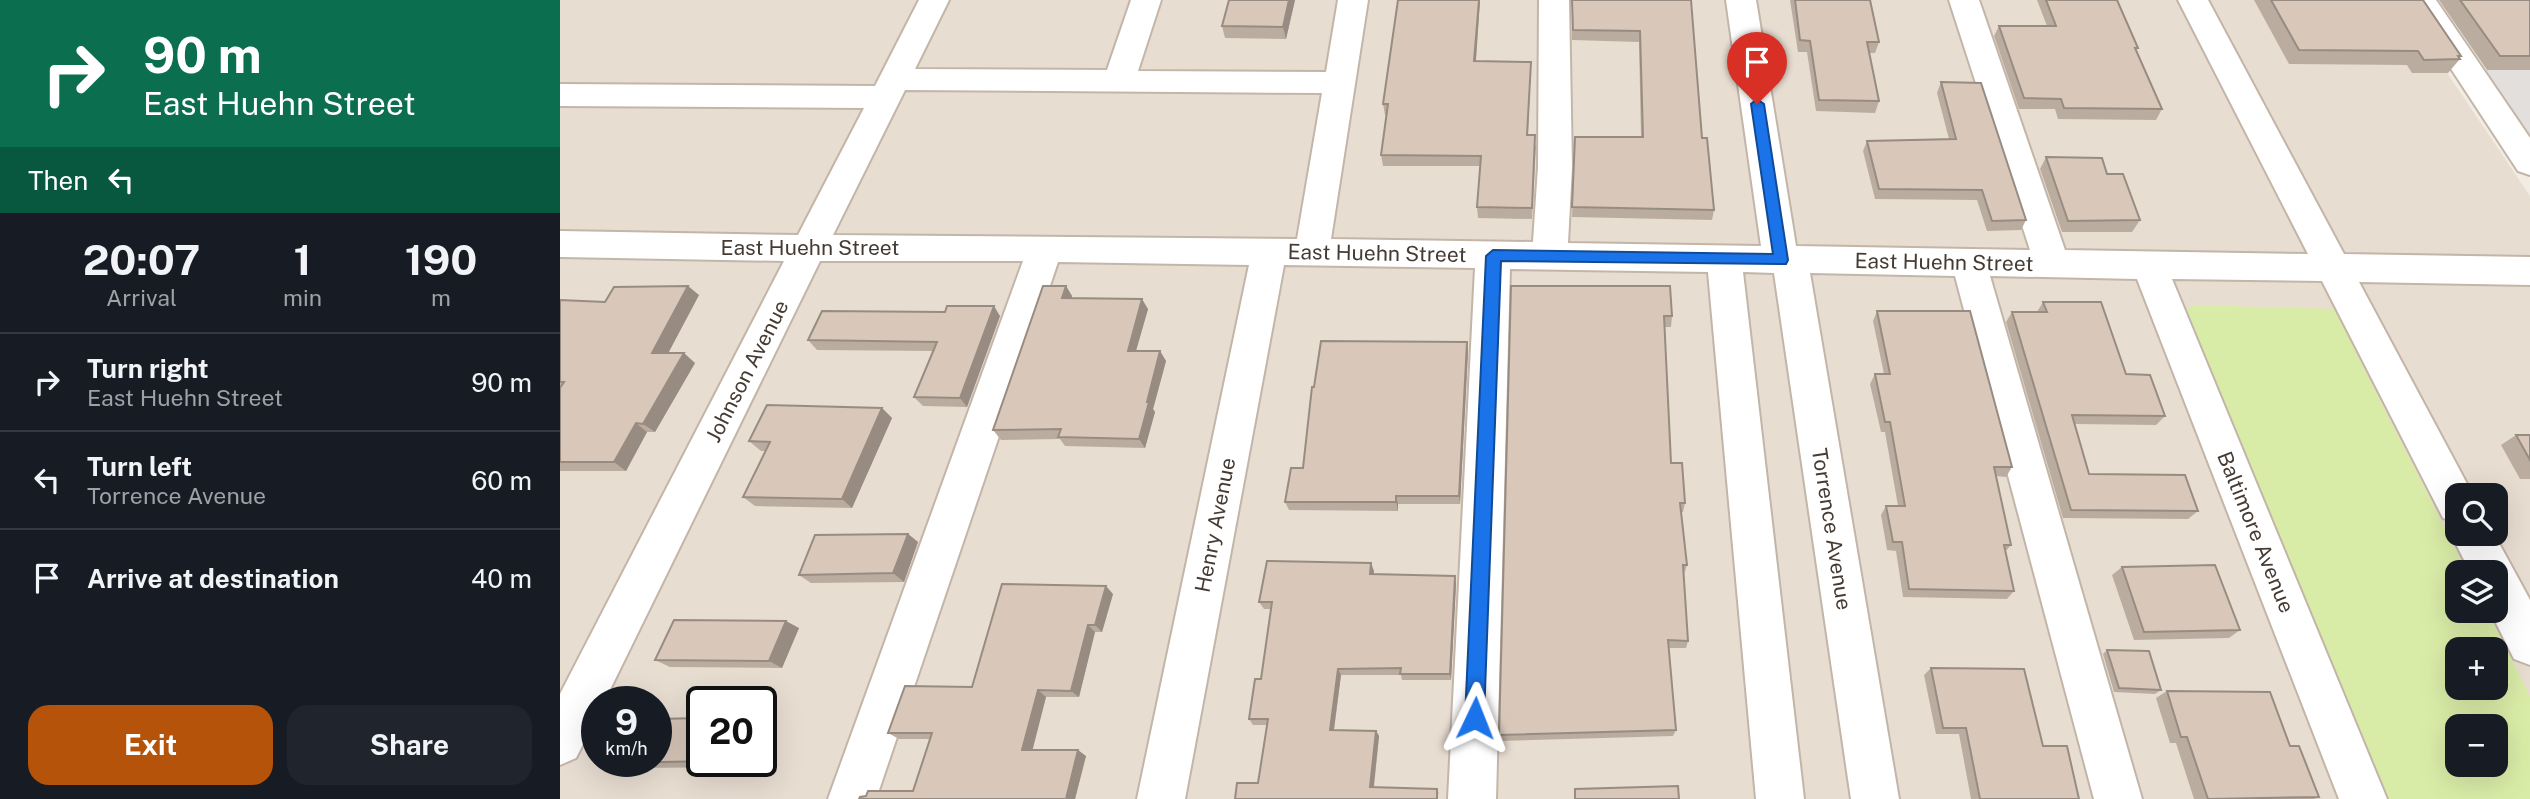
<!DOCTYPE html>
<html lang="en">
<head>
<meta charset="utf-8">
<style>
	body { margin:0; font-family:"Public Sans",sans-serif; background:#20242c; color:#f1f3f6; height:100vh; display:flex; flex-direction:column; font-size:26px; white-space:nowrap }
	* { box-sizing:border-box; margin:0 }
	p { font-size:23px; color:#9ea1a6 }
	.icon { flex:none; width:38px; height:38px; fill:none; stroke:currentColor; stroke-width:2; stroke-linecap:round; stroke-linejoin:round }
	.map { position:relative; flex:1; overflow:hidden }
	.details { display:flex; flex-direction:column; background:#171b24; width:560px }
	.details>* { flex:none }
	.banner { background:#0b6e4f; color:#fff; overflow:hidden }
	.buttons { position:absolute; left:1885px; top:483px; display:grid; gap:14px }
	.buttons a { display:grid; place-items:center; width:63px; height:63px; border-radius:14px; background:#171b24; box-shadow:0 7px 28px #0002; font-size:35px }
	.speed { position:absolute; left:21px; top:686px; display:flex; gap:14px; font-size:35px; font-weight:700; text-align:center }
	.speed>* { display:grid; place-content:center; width:91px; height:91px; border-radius:50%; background:#171b24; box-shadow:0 7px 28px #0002; line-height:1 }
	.speed small { font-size:18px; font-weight:400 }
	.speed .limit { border:4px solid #111; border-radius:10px; background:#fff; color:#111 }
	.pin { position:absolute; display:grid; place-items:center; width:60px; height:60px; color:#fff; margin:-72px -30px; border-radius:50% 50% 50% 0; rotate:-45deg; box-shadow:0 0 7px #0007 }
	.pin .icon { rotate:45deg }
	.me { position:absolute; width:77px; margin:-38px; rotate:2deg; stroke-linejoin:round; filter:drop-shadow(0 0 5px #0008) }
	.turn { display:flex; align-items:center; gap:24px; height:147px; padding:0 28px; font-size:32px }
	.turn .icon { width:91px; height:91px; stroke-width:2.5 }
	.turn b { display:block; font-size:49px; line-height:60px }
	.then { display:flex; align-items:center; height:66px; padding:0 28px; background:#0003; gap:14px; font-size:26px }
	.eta { display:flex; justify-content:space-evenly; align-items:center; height:119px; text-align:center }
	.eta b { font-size:42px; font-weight:700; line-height:49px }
	.cta { display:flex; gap:14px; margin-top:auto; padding:14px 28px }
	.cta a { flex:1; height:80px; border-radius:21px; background:#b45309; color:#fff; font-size:28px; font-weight:700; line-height:80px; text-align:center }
	.cta a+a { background:#20242c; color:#f1f3f6 }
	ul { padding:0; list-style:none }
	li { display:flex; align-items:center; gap:21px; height:98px; padding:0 28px; border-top:2px solid #363941 }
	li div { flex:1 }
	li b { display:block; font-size:26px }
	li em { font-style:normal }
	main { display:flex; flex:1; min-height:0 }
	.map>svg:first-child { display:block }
	.residential { fill:#e8ddd1; fill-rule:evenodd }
	.green { fill:#d9eca7; fill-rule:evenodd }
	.parking { fill:#e3dfdc }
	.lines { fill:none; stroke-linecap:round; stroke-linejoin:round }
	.minor-casing { stroke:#c3b5a8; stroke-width:4 }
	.minor { fill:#fff; fill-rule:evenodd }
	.wall { fill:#bbaca0 }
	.shaded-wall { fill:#988c82 }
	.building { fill:#d9c8ba; stroke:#988c82; stroke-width:2 }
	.route { fill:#1a73e8; stroke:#114b97; stroke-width:2 }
	.labels { text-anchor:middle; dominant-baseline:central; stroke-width:5; stroke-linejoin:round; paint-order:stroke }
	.street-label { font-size:21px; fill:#463b33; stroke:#fff }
</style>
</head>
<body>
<main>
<section class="details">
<div class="banner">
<div class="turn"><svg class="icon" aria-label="right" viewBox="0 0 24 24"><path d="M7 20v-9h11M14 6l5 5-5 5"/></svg><div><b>90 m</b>East Huehn Street</div></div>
<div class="then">Then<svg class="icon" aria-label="left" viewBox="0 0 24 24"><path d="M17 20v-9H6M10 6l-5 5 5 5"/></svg></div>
</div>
<div class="eta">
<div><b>20:07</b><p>Arrival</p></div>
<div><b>1</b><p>min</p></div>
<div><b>190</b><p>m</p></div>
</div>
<ul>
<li><svg class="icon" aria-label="right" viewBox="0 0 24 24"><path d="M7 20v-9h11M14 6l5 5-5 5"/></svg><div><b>Turn right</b><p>East Huehn Street</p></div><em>90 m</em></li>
<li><svg class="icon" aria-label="left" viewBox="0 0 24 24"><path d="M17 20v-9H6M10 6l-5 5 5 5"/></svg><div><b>Turn left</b><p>Torrence Avenue</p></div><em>60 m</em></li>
<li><svg class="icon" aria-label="arrive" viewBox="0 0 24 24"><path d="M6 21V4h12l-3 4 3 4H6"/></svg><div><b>Arrive at destination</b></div><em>40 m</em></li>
</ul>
<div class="cta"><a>Exit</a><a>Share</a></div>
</section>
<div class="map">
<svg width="1970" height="799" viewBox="0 0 1970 799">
	<rect width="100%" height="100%" fill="#f3ece3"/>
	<!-- residential -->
	<path class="residential" d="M0,0H1838L1970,196V799H0ZM1897,495H1936V534H1897ZM1897,572H1936V611H1897ZM1897,649H1936V688H1897ZM37,702H96V761H37ZM142,702H201V761H142ZM1897,726H1936V765H1897Z"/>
	<!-- green -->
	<path class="green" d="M1637,305L1774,309L1907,572H1897V611H1927L1970,696V799H1826L1626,309ZM1897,649H1936V688H1897ZM1897,726H1936V765H1897Z"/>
	<!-- parking -->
	<path class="parking" d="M1922,70H1970V139Z"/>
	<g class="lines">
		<!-- minor casing -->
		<g class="minor-casing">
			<path id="minor" d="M359,0H389L355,69L547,70L571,0H601L578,71L766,72L778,0H808L771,239L973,242L978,167L979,0H1009L1012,167L1008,243L1201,246L1166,0H1196L1236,246L1470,250L1389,0H1419L1505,250L1748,254L1618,0H1648L1784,254L1970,257V285L1799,282L1913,495H1897V534H1934L1970,600V665L1954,659L1930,611H1936V572H1910L1891,534L1896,523L1883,518L1762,281L1612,279L1827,799H1779L1577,279L1430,276L1582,799H1534L1395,276L1250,273L1339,799H1291L1214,273L1183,272L1244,799H1196L1148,272L950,269L936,799H888L915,268L724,265L625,799H577L689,265L498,262L316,799H268L463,261H260L44,702H37V717L16,758L0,765V694L224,261L0,257V231L238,235L304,108L0,106V84L315,86ZM345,90L762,93L737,239L273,235Z
				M1846,0H1876L1970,138V175L1958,171Z"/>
		</g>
		<!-- minor -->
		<use href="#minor" class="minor"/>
	</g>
	<!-- wall -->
	<path class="wall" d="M735,0L726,39L665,38L662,26Z
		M920,0L916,61L971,62L968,135L976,146L972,219L918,218L917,207L920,166H823L821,155L826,115H825L823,104Z
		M1012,0H1131L1142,138L1154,210L1152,220L1012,217L1015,137H1081L1079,42L1012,40Z
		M1230,0H1310L1319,42L1315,53H1309L1319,101L1315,113L1256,111L1247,52H1238Z
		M1477,0H1557L1578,48L1576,50L1602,109L1596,120L1498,119L1495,109H1459L1434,36L1439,26H1487Z
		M1694,0H1863L1901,56L1899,58L1900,59L1888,73H1852L1847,65L1729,64Z
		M1879,0H1970V70H1927Z
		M1381,82L1466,220L1461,230L1427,231L1417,200L1315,199L1303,151L1307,141L1389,139L1377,93Z
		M1486,157L1547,174L1580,220L1572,232H1502L1480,169Z
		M506,286L512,296V298L588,309L576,351H600L606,361L593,409L595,412L585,448L505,446L500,439L441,440L433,430Z
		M951,286L1112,316L1111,327H1104L1111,463L1125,503L1123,512H1121L1127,565L1124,574L1128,641L1126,648H1108L1116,730L1113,736L940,741L939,735Z
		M139,295L108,353L135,363L95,432H87L66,471H0V300L45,302Z
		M1483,302L1566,374L1605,416L1596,425L1515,424L1529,474L1638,511L1628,519L1503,518L1446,322L1452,312H1477Z
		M1317,311L1452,467L1446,477L1436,476L1451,545L1445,552L1454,591L1447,599L1343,597L1336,551L1327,550L1321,515L1326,506H1338L1325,432H1321L1310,384L1315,374H1324L1313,321Z
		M440,316L407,407L363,406L354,397L373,351L257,350L248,340Z
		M907,342L908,352L900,504H838V511L729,510L725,502L743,468Z
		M322,408L332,418L292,508L195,506L183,497L205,451H201L189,441Z
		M1956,435H1970V479H1960L1941,445Z
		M348,534L358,542L344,582L251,583L239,575Z
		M1562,567L1680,630L1669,638L1574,640L1552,575Z
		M814,571L813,574L896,584L891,680H842L841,675H781L774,730L816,731L819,736L814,788L877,789L879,794L698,783L707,725H693L689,719L701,679L711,609H704L699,602Z
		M553,594L542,632H535L519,697H486L472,750L526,756L515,799H299L353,791L370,739H339L328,733L412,687Z
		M239,628L222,668L110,667L95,660Z
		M1547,650L1601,690L1595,694L1554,692L1543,654Z
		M1371,668L1483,746L1519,799H1411L1399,734H1376L1364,675Z
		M1607,691L1730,746L1759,797L1754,799H1634L1616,743H1610L1596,698Z
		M142,761H190L188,767L70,768L53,763Z"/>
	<!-- shaded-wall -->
	<path class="shaded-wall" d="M729,0H735L726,39L723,27Z
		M919,0H920L915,72L914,61Z
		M128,286L139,295L103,363L92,353Z
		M506,286L512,296L508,308L502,298Z
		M582,299L588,309L573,361L568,351Z
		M434,306L440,316L407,407L400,398Z
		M907,342L908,352L900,504L899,496Z
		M600,351L606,361L593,409L595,412L585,448L579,439L587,402Z
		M124,353L135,363L95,432L83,424Z
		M322,408L332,418L292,508L282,499Z
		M76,423L87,432L66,471L54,462Z
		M836,496L838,504V511L836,502Z
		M348,534L358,542L344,582L333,573Z
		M811,563L814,571L813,582L810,574Z
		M895,576L896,584L891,680L890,674Z
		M546,586L553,594L542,632L535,625Z
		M226,621L239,628L222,668L209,661Z
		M528,625L535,632L519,697L511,691Z
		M778,669L781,675L773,736L770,730Z
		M478,690L486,697L471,756L462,750Z
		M816,731L819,736L813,792L810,787Z
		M518,750L526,756L515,799H506Z
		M174,761H190L188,767Z"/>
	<!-- building -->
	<path class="building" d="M669,0H729L723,27L662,26Z
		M838,0H919L914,61L971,62L967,135H975L972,208L917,207L921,156L821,155L828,104H823Z
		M1012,0H1131L1142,138H1147L1154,210L1012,207L1015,137H1083L1080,31L1013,30Z
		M1235,0H1310L1319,42H1307L1319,101L1259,100L1250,41L1240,40Z
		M1486,0H1557L1578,48H1575L1602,109L1504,108L1501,99L1464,98L1439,26H1496Z
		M1711,0H1863L1901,56H1898L1900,59L1864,60L1858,51L1739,50Z
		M1900,0H1970V56H1940Z
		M1381,82L1421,83L1466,220L1432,221L1422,190L1319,189L1307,141L1396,139Z
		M1486,157L1542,158L1547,174H1563L1580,220L1508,221Z
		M128,286L92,353H124L83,424L76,423L54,462H0V388L4,382H0V300L45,302L54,287Z
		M483,286H506L502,298L582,299L568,351H600L587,402H589L579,439L498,437L501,429L433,430Z
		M951,286H1110L1112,316H1104L1111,463H1122L1125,503H1120L1127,565H1123L1128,641L1108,640L1116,730L939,735Z
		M1483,302H1541L1566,374L1590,375L1605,416L1512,415L1529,474L1625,475L1638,511L1511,510L1452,312H1487Z
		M387,306H434L400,398L354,397L377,342L248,340L262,311L385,312Z
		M1317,311H1410L1452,467H1434L1451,545H1444L1454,591L1349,589L1342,542H1333L1326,506H1345L1330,422H1325L1315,374H1330Z
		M761,341L907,342L899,496H836V502H725L731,468H743L752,387H754Z
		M207,405L322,408L282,499L183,497L210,442L189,441Z
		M1956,435H1970V460Z
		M348,534L333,573L239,575L255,535Z
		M707,561L811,563L810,574L895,576L890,674H840L841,668L778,669L770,730L816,731L810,787L877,789V799H675L677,783H698L708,719H689L695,679H701L712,602H699Z
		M1655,565L1680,630L1584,632L1562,567Z
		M442,584L546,586L535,625H528L511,691L478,690L462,750H518L506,799H299L300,797L306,796L308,791H353L372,733H328L345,686L412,687Z
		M114,620L226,621L209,661L95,660Z
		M1547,650L1589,651L1601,690L1559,688Z
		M1371,668L1464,669L1483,746H1507L1519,799H1420L1406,728H1383Z
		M1607,691L1710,692L1730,746H1739L1759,797L1648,799L1627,737H1621Z
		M142,718V761H151L53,763L54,761H96V719Z
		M1118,786L1119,799H1015V789Z"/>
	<!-- route -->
	<path class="route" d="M1197,99L1204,104L1228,260L1226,264L941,261L924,718L922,724L915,727L908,724L905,718L926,256L933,250L1213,254L1191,104Z"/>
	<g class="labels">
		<!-- street labels -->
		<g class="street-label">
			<text x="250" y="247">East Huehn Street</text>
			<text transform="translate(817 253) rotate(1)">East Huehn Street</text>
			<text transform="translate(1384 262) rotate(1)">East Huehn Street</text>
			<text transform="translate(187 371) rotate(-63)">Johnson Avenue</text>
			<text transform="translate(655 525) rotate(-79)">Henry Avenue</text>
			<text transform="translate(1272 529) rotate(81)">Torrence Avenue</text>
			<text transform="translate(1696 532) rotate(68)">Baltimore Avenue</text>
		</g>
	</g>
</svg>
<div class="buttons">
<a><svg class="icon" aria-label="search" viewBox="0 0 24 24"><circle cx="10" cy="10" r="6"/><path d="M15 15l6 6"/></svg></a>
<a><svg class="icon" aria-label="layers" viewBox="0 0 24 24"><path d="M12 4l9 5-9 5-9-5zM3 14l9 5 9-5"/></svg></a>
<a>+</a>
<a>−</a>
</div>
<div class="speed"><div>9<small>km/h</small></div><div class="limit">20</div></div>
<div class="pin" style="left:1197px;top:104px;background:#d93025"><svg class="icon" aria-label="arrive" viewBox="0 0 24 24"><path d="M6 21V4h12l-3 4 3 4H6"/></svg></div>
<svg class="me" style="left:915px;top:718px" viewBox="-20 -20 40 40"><path d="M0-17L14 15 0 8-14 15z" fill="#1a73e8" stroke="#fff" stroke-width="4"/></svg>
</div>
</main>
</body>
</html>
